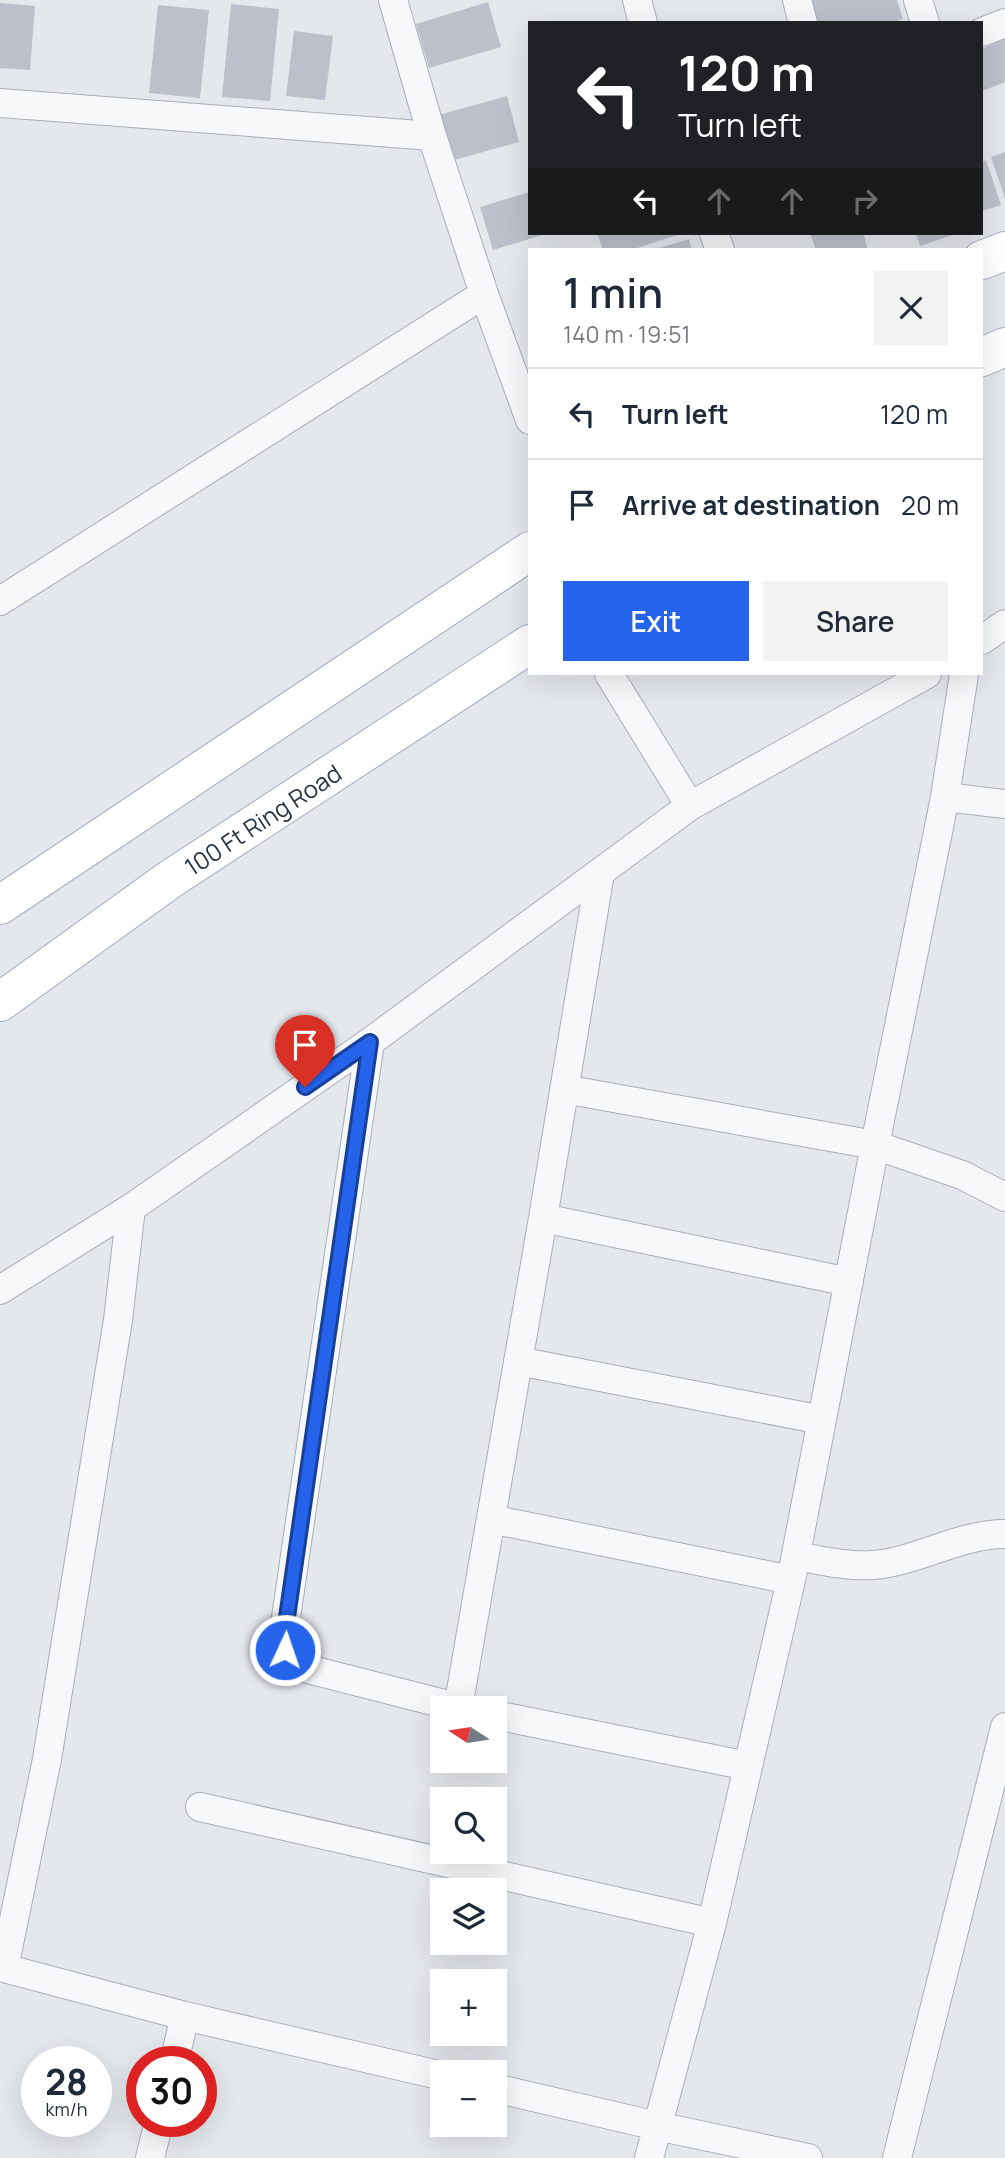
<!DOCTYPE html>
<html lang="en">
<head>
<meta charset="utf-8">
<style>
	body { margin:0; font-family:Manrope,sans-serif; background:#f2f2f3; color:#1f2937; height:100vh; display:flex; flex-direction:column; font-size:26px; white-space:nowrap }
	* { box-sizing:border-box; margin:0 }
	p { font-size:23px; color:#747a83 }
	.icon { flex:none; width:38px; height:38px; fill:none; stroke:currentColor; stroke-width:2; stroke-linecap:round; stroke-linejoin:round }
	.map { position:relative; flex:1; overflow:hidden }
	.panel { position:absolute; left:528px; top:248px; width:455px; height:427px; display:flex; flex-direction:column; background:#fff; border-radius:0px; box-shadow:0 7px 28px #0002 }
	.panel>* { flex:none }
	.hud { position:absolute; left:528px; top:21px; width:455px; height:214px; border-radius:0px; box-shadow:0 7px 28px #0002; background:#202124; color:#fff; overflow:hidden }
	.needle { width:46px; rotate:282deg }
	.fabs { position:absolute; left:430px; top:1696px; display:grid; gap:14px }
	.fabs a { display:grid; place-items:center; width:77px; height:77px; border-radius:0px; background:#fff; box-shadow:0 7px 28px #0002; font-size:35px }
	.speed { position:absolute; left:21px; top:2046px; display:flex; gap:14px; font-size:35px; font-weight:700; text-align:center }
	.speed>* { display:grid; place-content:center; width:91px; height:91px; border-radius:50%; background:#fff; box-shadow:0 7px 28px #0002; line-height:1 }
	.speed small { font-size:18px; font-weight:400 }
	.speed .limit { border:10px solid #d22; background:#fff; color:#111 }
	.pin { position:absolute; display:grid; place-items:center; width:60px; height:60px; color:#fff; margin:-72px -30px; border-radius:50% 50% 50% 0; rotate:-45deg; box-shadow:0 0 7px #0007 }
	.pin .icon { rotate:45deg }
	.me { position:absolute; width:77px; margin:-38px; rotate:3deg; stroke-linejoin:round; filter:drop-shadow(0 0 5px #0008) }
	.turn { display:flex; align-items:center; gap:24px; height:147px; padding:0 35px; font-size:32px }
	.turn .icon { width:91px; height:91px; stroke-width:2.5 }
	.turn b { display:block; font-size:49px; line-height:60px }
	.lanes { display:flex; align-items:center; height:66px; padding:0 35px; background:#0003; justify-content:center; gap:35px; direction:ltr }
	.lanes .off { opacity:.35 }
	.round { display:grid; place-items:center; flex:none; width:74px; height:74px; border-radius:0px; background:#f2f2f3 }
	.head { display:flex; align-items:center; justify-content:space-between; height:119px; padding:0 35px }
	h1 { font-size:42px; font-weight:600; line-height:52px }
	.primary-button { display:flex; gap:14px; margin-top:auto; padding:14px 35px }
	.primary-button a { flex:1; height:80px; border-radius:0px; background:#2563eb; color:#fff; font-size:28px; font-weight:600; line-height:80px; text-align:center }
	.primary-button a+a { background:#f2f2f3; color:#1f2937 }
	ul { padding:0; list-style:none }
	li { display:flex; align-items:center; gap:21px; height:91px; padding:0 35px; border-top:2px solid #e0e1e3 }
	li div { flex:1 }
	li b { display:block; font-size:26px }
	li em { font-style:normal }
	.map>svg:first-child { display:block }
	.building { fill:#bbc0ca }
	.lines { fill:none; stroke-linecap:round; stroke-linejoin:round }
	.minor-casing { stroke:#a9aeb7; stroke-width:30 }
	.primary-casing { stroke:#a3abb8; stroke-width:40 }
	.minor { stroke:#f7f8fa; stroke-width:28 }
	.primary { stroke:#fff; stroke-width:38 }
	.route-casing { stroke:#184099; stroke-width:18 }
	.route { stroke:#2563eb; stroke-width:12 }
	.labels { text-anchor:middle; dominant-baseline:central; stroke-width:7; stroke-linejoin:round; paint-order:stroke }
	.street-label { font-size:24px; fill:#2b3445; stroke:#f4f6f9 }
</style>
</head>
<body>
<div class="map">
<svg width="1005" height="2158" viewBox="0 0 1005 2158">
	<rect width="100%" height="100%" fill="#e4e7ec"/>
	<!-- building -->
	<path class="building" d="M802,0H897L903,19L892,23H809Z
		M488,2L501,47L429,68L416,24Z
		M0,3L35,6L30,70L0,68Z
		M231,4L279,9L270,101L222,97Z
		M158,5L209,10L200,98L149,93Z
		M294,31L333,36L325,100L286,96Z
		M1005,39V82L982,91V49Z
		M507,96L519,142L447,162L435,116Z
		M1005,152V198L991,157Z
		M986,160L1001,205L982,211V162Z
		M530,192V233H549L493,250L480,207Z
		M597,233H683L631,250H603Z
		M810,233H863L868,250H816Z
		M916,233H958L920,246Z
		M689,239L692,250H653Z"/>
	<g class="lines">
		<!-- minor casing -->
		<g class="minor-casing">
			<path id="minor" d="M393,0L432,136L484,294L530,420
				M637,0L643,23
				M797,0L803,23
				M918,0L925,23
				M982,32L1005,23
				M0,103L432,136
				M714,233L720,250
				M0,601L484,294
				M982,640L1005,624
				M609,674L690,806L927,674
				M945,797L1005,804
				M370,1042L283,1638C286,1654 291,1660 304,1668L460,1708
				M564,1089L875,1145L962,1175L1005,1197
				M543,1218L849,1282
				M0,1290L131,1208L370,1042L690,806
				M518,1361L822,1420
				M491,1519L791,1580
				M796,1556C820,1560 847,1567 872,1565C917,1562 959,1534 1005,1534
				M458,1708L543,1218L600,873
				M495,1715L748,1766
				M200,1807L712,1923
				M0,1967L185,2016L443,2076
				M4,1968L47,1759L118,1320L131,1208
				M174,2062L185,2016
				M495,2088L657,2126L808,2158
				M150,2158L159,2121
				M649,2158L712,1923L791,1580L875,1145L945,797L964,674
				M897,2158L1005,1727"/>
		</g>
		<!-- primary casing -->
		<g class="primary-casing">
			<g id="primary">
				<path d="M982,260L1005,251"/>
				<path d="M982,357L1005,347"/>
				<path d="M0,905L530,551"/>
				<path id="s1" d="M0,1002L169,880L530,644"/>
			</g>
		</g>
		<!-- minor -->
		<use href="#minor" class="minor"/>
		<!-- primary -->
		<use href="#primary" class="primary"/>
	</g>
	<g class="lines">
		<!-- route casing -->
		<g class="route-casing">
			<path id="route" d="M285,1650L284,1638L370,1042L305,1087"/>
		</g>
		<!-- route -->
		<use href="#route" class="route"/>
	</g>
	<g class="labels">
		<!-- street labels -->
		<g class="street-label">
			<text stroke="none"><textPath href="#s1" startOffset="320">100 Ft Ring Road</textPath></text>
		</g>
	</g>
</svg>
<div class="fabs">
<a><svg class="needle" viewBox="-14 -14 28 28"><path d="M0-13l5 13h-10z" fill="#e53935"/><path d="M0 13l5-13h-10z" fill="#747a83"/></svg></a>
<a><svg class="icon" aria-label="search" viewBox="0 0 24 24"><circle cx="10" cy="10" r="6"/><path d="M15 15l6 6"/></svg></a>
<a><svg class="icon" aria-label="layers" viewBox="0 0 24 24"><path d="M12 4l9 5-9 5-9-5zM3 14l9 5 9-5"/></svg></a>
<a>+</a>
<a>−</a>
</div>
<div class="speed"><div>28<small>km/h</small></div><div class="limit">30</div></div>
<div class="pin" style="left:305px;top:1087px;background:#d93025"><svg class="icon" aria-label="arrive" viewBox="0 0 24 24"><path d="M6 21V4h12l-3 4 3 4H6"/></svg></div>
<svg class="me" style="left:285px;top:1650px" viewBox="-20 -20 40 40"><circle r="17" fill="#2563eb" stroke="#fff" stroke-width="3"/><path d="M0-11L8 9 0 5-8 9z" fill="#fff"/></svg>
<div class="hud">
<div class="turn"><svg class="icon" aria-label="left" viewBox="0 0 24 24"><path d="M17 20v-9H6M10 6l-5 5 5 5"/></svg><div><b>120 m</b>Turn left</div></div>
<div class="lanes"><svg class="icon" aria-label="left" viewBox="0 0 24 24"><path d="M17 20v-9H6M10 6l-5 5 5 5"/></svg><svg class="icon off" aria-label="ahead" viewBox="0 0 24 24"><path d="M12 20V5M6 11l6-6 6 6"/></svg><svg class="icon off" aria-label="ahead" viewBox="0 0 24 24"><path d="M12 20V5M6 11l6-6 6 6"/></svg><svg class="icon off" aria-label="right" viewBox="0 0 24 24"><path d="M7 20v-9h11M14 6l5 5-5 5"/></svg></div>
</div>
<section class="panel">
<div class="head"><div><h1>1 min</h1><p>140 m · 19:51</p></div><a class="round"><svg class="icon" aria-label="close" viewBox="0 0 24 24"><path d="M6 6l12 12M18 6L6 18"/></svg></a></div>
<ul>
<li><svg class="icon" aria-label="left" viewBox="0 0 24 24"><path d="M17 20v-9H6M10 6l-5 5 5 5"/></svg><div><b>Turn left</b></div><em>120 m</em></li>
<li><svg class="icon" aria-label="arrive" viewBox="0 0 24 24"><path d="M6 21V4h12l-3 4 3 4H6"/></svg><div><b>Arrive at destination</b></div><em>20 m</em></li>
</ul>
<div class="primary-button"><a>Exit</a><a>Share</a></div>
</section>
</div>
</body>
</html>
